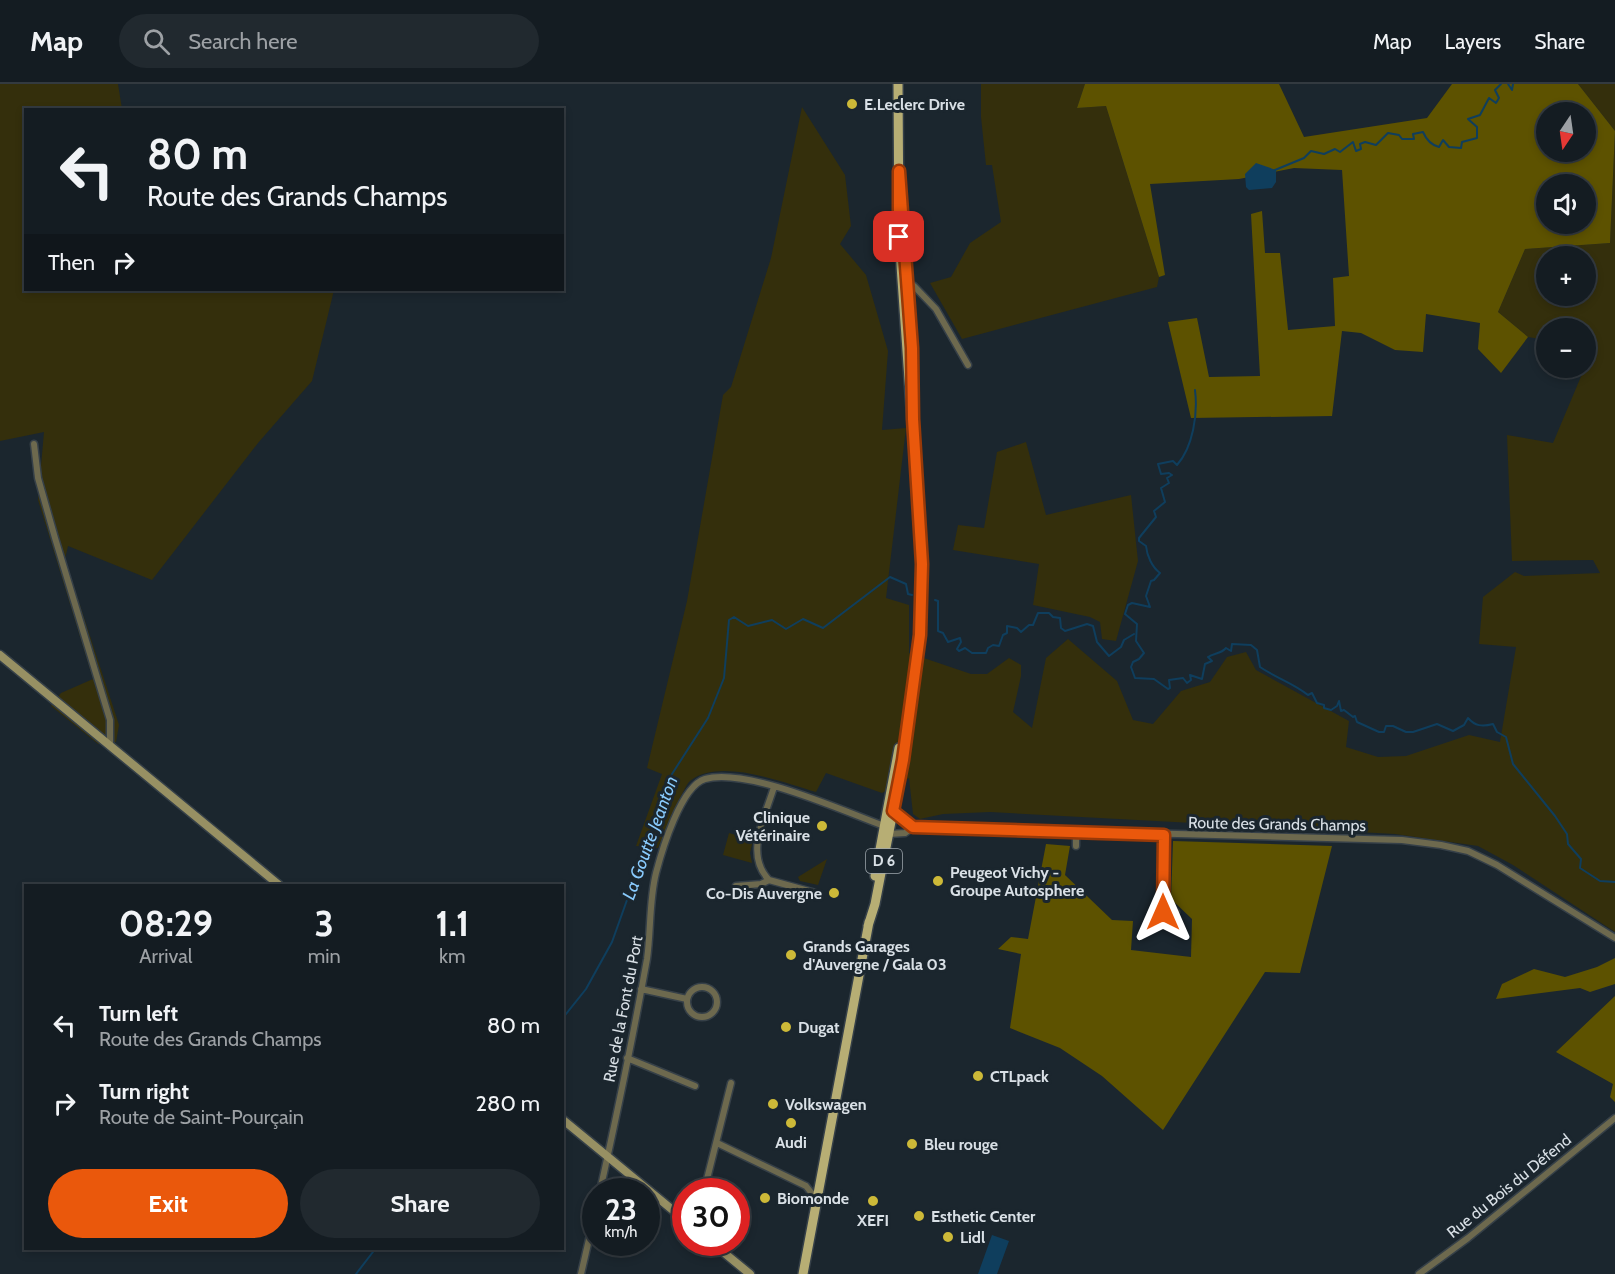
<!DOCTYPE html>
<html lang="en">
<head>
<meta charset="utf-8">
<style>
	body { margin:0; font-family:Cabin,sans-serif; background:#21292f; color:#f1f3f6; height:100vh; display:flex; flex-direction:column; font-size:22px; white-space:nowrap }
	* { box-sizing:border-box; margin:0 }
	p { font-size:20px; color:#9da1a5 }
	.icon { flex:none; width:33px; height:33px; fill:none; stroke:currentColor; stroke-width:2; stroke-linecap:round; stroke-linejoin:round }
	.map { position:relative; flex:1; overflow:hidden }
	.side { position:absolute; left:24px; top:800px; width:540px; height:366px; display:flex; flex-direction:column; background:#141c22; border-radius:0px; box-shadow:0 3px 9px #0003,0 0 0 2px #333a40 }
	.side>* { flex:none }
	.banner { position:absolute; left:24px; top:24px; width:540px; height:183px; border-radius:0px; box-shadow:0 3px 9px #0003,0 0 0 2px #333a40; background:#141c22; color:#f1f3f6; overflow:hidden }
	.needle { width:39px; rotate:193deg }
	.tools { position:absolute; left:1536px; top:18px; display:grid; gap:12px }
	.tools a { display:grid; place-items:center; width:60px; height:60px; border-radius:50%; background:#141c22; box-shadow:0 3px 9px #0003,0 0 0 2px #333a40; font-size:30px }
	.speed { position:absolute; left:582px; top:1094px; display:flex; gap:12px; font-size:30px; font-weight:700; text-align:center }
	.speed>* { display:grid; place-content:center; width:78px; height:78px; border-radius:50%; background:#141c22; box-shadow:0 3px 9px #0003,0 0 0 2px #333a40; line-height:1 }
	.speed small { font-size:15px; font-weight:400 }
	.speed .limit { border:9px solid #d22; background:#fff; color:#111 }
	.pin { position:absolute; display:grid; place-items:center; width:51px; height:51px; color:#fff; margin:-26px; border-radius:12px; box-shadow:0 3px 9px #0006 }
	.me { position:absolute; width:66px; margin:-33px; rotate:0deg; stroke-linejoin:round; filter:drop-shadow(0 0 4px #0008) }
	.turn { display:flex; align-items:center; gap:21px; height:126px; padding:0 24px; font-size:27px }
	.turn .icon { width:78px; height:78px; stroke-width:2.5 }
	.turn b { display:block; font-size:42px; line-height:51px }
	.then { display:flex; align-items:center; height:57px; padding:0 24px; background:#0003; gap:12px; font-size:22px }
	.eta { display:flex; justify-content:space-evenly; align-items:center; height:102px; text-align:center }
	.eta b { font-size:36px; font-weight:700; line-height:42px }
	.action { display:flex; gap:12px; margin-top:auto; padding:12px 24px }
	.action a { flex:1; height:69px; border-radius:36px; background:#ea580c; color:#fff; font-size:24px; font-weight:700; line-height:69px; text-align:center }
	.action a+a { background:#21292f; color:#f1f3f6 }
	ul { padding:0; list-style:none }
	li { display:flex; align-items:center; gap:18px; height:78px; padding:0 24px }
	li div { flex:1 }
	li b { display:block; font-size:22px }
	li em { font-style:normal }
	header { display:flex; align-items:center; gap:36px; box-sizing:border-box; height:84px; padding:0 30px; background:#141c22; border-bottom:2px solid #333a40 }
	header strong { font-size:28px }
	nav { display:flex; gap:33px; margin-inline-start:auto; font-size:21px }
	.search { width:420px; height:54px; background:#21292f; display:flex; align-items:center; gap:15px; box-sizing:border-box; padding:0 21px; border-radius:33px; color:#9da1a5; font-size:22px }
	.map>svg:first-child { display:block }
	.green { fill:#342f0c; fill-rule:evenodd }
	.forest { fill:#5d5200; fill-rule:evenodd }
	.water { fill:#0f3e5d }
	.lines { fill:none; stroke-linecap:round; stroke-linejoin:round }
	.stream { stroke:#0f3e5d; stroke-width:2 }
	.street-casing { stroke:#364048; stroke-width:9 }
	.secondary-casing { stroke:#364048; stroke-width:11 }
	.primary-casing { stroke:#364048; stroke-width:12 }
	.street { stroke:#6d694e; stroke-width:6 }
	.secondary { stroke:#979063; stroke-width:8 }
	.primary { stroke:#b7ae74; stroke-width:9 }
	.route-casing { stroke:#983908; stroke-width:15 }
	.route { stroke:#ea580c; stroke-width:10 }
	.poi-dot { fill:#cdb938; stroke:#1b262e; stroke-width:2 }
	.labels { text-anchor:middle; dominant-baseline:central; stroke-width:6; stroke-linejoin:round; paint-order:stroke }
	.shield { fill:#1b262e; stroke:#a0a8af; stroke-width:1.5 }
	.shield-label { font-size:15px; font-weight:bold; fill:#d9e0e6 }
	.poi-label { font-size:16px; font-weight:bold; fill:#d9e0e6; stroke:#1b262e; text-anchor:start }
	.street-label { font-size:16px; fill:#d9e0e6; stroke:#1b262e }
	.water-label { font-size:18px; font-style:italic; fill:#89cafc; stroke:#1b262e }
</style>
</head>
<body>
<header>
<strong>Map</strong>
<div class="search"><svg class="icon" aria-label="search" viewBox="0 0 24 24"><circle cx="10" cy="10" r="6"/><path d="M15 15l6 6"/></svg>Search here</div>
<nav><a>Map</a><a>Layers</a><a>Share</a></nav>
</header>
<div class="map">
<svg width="1615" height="1190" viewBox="0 0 1615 1190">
	<rect width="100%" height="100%" fill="#1b262e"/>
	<!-- green -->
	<path class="green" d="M0,0H118L122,25L26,26V206H334L312,297L258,359L152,496L68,462L65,475L119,641L116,658L98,660L51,622L61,609L93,595L38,416L44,348L0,357Z
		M981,0H1085L1077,24L1106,22L1159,193L1157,203L962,255L930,199L951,193L970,159L1001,138L992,81H986L981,33Z
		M1578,0H1615V848L1513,781L1478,762L1395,750L990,728L943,730L920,735L913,730L909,694L882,709L826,689L816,708C784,699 720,673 690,697C683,703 664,752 658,764L636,762L662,690L647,684L687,517L723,311L731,303L771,174L802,23L845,91L851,142L840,160L866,191L888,267L882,346L906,344L886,514L909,521V569L971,590H987L1009,574L1021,581V592L1013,628L1032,644L1046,574L1068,555L1117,597L1133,636L1153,640L1181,607L1210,598L1227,573L1246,568L1256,586L1349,637L1346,663L1378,673L1406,672L1469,651L1500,658L1516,563L1479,560L1483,513L1515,488L1524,492L1600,489L1593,476L1512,477L1507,351L1553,359L1593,264L1586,262V244H1546V256L1528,253L1498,228L1525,165L1610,159L1615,47ZM1546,172H1586V212H1546Z
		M1026,358L1046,431L1131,411L1138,477L1116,557L1102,555L1100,538L1090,533L1033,521L1039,480L953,466L958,441L984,444L997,368Z
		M729,749L753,756L750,769L752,779L723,771Z
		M827,775L818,801L800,797L798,793Z"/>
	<!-- forest -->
	<path class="forest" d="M1085,0H1279L1304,53L1427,34L1452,0H1578L1615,47L1610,159L1525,165L1498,228L1528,253L1501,289L1478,265L1480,239L1426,230L1423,268L1395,266L1361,249L1342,247L1332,332L1191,334L1168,238L1197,234L1209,293L1260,292L1251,130L1262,127L1265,169H1280L1288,246L1335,242L1333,194L1349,192L1342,86L1294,84L1239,95L1150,100L1165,191L1159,193L1106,22L1077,24ZM1546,28H1586V68H1546ZM1546,100H1586V140H1546Z
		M1173,757L1332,762L1300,889L1265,888L1163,1046L1102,992L1060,964L1010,944L1021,870L998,865L1011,853L1028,855L1046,760L1070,762L1065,791L1112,836L1133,837L1131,866L1191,873L1192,835L1171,815Z
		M1615,874V900L1590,908L1580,904L1496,915L1502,900L1534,885L1565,893L1597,883Z
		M1615,912V1018L1610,1013L1613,1000L1556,968Z"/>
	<!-- water -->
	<path class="water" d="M1256,79L1276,86V98L1272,104L1249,106L1246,103L1245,90Z
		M992,1151L1009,1157L997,1190H978Z"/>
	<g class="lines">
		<!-- stream -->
		<path class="stream" d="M1508,0L1512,6L1513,0
			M1275,86L1304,74L1311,67L1324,70L1335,65L1340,68L1353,58L1356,67L1361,65L1360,60L1365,58L1376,61L1388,49L1399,51L1402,55H1414L1413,50L1423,48C1426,55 1431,61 1439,63L1443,56L1449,63L1461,64L1462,58L1477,54V43L1468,35L1480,31L1489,14L1496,19L1499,14L1495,6L1501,0
			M1195,306C1198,330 1193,363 1177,381L1173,377L1158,380L1161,390L1169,389L1172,391L1167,394L1169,399L1161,404L1165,418L1154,427L1156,433L1139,454V457L1146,462C1147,472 1152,483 1160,489L1154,496L1151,497L1146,512L1150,523L1132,519L1128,521L1125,530L1137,540L1136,557L1144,569L1139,575L1133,578L1131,583L1135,594L1154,595L1168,605L1170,604L1169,596L1183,594L1187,599L1191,596L1190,591L1202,595L1205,580L1212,577L1208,573C1214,569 1221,570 1226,564L1231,567L1232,560L1251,561L1257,566L1260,583C1276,594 1293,599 1308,611L1312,609L1317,619L1324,621V624L1331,626L1337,622L1339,617L1341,627L1344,626L1353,633L1355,632L1357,638L1379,648H1384L1386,642H1393L1406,648H1413L1437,640L1453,647L1464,641L1468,634C1475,642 1482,643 1493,640L1497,648L1506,653L1513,680L1555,732L1567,750L1568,760L1581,775L1580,784L1600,797L1615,798
			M935,516L938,517V547L943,549L948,558L960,554L961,558L957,565L959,567L965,564L972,569H986L988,564L993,561L999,562L1003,551L1007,549V542L1017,544L1021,548L1029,541H1033L1038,529H1049L1053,533L1060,534L1061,544L1065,547L1087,540L1093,542L1097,558L1109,572L1121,563L1124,556L1134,550
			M562,935L586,905L612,858L672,690L708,634L724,594L729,536L734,533L748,542L772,536L786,545L803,535L823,544L890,493L906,500L908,510L912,511
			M356,1190L376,1164"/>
		<!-- street casing -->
		<g class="street-casing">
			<path id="street" d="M905,202H914L936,225L968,281
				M34,360L38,394L55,454L110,636V662
				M890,726L901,731L913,743
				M1076,762V748
				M769,796C744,770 765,733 774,703
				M736,802L761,800L769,796L816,809
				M1163,816L1176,828H1152Z
				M1163,828L1164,751
				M687 918a15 15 0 1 1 30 0a15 15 0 1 1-30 0Z
				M641,905L687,915
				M627,974L695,1002
				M717,1059L806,1102L817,1116
				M600,1107C617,1030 633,953 647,875C651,847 649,817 656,789C662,766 681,702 705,695C746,683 843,727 884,742L889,750L905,749L913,743L1402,756L1441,761L1468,767L1497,781L1615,854
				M704,1107L731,999
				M581,1190L596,1125
				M1419,1190L1468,1154L1615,1034"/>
		</g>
		<!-- secondary casing -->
		<g class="secondary-casing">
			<path id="secondary" d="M0,571L279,801
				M562,1035L686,1137
				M711,1158L750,1190"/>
		</g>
		<!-- primary casing -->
		<g class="primary-casing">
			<path id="primary" d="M905,158L910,231
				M875,792L899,664
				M868,842L875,820L903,676L919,551L922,480L899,153L898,0
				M803,1190L869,838"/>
		</g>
		<!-- street -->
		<use href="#street" class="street"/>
		<!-- secondary -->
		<use href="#secondary" class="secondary"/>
		<!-- primary -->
		<use href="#primary" class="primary"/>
	</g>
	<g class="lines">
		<!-- route casing -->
		<g class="route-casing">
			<path id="route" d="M899,153V87L912,264L913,335L922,480L920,551L903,676L893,727L913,743L1164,751L1163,828"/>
		</g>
		<!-- route -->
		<use href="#route" class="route"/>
	</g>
	<!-- markers -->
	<g class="poi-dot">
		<circle cx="852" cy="20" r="6"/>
		<circle cx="822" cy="742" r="6"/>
		<circle cx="938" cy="797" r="6"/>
		<circle cx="834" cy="809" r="6"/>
		<circle cx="791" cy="871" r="6"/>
		<circle cx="786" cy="943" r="6"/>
		<circle cx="978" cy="992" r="6"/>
		<circle cx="773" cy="1020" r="6"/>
		<circle cx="791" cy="1039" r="6"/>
		<circle cx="912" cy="1060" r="6"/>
		<circle cx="765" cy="1114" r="6"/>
		<circle cx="873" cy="1117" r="6"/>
		<circle cx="919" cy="1132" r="6"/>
		<circle cx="948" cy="1153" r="6"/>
	</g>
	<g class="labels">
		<!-- shield labels -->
		<rect class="shield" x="866" y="765" width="36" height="24" rx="4.5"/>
		<g class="shield-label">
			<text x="884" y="777">D 6</text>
		</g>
		<!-- poi labels -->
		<g class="poi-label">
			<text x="864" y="20">E.Leclerc Drive</text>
			<text x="810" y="733" text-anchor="end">Clinique<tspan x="810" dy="18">Vétérinaire</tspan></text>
			<text x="950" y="788">Peugeot Vichy -<tspan x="950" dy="18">Groupe Autosphere</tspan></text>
			<text x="822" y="809" text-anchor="end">Co-Dis Auvergne</text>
			<text x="803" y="862">Grands Garages<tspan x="803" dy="18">d'Auvergne / Gala 03</tspan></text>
			<text x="798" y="943">Dugat</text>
			<text x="990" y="992">CTLpack</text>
			<text x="785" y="1020">Volkswagen</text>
			<text x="791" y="1058" text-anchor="middle">Audi</text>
			<text x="924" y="1060">Bleu rouge</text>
			<text x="777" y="1114">Biomonde</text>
			<text x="931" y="1132">Esthetic Center</text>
			<text x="873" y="1136" text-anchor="middle">XEFI</text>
			<text x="960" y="1153">Lidl</text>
		</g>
		<!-- street labels -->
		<g class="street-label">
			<text transform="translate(1277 740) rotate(1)">Route des Grands Champs</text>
			<text transform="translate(623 925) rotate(-79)">Rue de la Font du Port</text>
			<text transform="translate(1509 1102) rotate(-39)">Rue du Bois du Défend</text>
		</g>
		<!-- water labels -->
		<g class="water-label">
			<text transform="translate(650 754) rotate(-70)">La Goutte Jeanton</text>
		</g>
	</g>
</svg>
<div class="tools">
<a><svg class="needle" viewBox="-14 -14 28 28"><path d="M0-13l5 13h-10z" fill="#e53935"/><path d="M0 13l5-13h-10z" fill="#9da1a5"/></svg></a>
<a><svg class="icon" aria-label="sound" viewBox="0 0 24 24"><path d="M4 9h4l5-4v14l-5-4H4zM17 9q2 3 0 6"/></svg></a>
<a>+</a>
<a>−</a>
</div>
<div class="speed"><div>23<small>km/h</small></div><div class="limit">30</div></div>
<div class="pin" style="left:899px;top:153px;background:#d93025"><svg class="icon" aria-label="arrive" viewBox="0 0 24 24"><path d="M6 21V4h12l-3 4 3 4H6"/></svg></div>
<svg class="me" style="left:1163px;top:828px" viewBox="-20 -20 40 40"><path d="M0-17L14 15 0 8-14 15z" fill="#ea580c" stroke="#fff" stroke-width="4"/></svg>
<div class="banner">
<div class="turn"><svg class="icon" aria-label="left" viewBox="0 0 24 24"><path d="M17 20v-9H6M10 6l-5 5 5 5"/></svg><div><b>80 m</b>Route des Grands Champs</div></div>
<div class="then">Then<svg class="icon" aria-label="right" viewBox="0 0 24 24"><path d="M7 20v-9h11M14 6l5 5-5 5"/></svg></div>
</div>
<section class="side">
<div class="eta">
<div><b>08:29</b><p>Arrival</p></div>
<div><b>3</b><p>min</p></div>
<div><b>1.1</b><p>km</p></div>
</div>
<ul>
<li><svg class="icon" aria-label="left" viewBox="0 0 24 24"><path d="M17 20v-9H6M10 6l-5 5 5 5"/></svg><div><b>Turn left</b><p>Route des Grands Champs</p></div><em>80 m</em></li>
<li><svg class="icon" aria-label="right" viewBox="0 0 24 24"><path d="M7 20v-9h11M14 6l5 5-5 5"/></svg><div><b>Turn right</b><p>Route de Saint-Pourçain</p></div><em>280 m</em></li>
</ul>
<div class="action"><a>Exit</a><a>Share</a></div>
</section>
</div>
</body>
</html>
